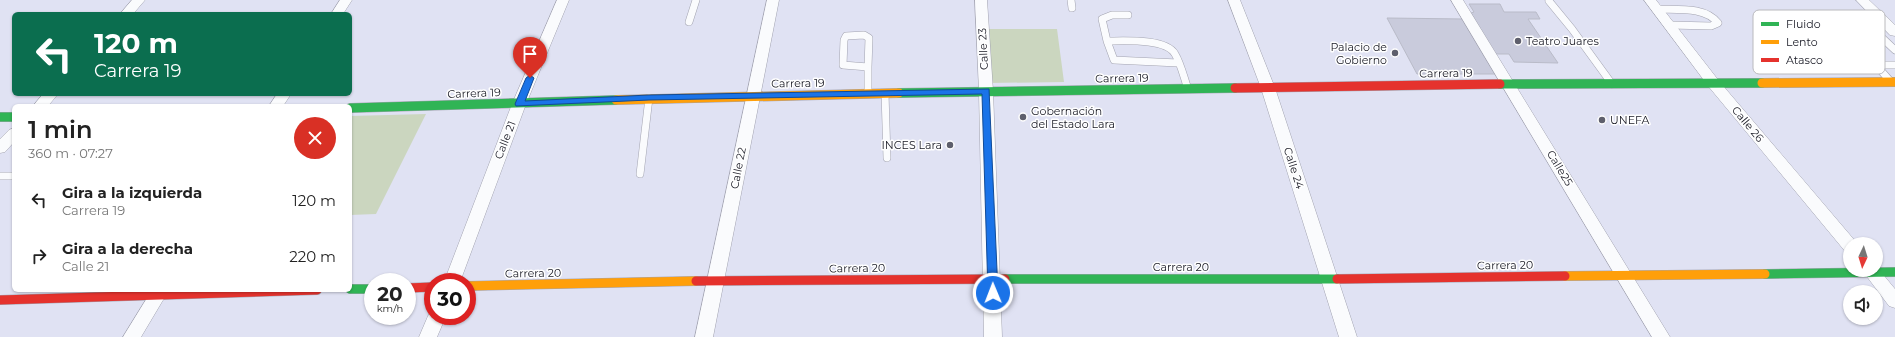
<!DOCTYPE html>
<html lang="es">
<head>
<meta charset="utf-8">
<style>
	body { margin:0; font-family:Montserrat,sans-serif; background:#f2f2f2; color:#222; height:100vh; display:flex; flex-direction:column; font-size:15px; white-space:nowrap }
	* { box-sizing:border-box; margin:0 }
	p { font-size:13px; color:#767676 }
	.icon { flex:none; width:22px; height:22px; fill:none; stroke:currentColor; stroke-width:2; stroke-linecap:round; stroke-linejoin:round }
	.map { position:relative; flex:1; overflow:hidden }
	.panel { position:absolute; left:12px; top:104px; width:340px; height:188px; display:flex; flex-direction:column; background:#fff; border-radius:6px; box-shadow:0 1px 3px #0004 }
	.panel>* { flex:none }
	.banner { position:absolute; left:12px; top:12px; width:340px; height:84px; border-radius:6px; box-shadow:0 1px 3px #0004; background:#0b6e4f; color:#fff; overflow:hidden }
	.needle { width:26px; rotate:184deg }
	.buttons { position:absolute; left:1843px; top:237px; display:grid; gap:8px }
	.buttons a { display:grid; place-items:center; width:40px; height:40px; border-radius:50%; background:#fff; box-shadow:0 1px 3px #0004; font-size:20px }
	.speed { position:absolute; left:364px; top:273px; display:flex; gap:8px; font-size:20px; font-weight:700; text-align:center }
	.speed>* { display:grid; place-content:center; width:52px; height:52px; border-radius:50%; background:#fff; box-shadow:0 1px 3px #0004; line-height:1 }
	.speed small { font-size:10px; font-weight:400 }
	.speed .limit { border:6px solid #d22; background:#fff; color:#111 }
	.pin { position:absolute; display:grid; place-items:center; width:34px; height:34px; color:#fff; margin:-41px -17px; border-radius:50% 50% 50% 0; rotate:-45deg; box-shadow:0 0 4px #0007 }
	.pin .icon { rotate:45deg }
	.me { position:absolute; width:44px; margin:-22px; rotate:359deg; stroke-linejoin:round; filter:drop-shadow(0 0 3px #0008) }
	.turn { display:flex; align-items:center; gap:14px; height:84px; padding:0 16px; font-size:18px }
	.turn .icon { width:52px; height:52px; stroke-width:2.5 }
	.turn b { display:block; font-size:28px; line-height:34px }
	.round { display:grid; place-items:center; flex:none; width:42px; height:42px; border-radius:21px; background:#f2f2f2 }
	.summary { display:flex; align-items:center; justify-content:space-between; height:68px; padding:0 16px }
	h1 { font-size:24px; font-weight:600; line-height:30px }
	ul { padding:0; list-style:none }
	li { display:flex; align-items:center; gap:12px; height:56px; padding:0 16px }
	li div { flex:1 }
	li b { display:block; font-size:15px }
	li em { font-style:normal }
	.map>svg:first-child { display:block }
	.green { fill:#cbd6bf }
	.building { fill:#c9cbdc; stroke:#b9bbc8 }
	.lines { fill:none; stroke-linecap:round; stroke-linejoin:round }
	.lane-casing { stroke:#a2a3b0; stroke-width:8 }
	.street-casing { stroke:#a2a3b0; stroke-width:1 }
	.fast-casing { stroke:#a2a3b0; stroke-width:10 }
	.slow-casing { stroke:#a2a3b0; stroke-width:10 }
	.jam-casing { stroke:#a2a3b0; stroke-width:10 }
	.lane { stroke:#fafbfd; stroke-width:7 }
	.street { fill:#fafbfd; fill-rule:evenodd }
	.fast { stroke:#30b455; stroke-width:9 }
	.slow { stroke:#ff9f0a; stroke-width:9 }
	.jam { stroke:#e5322d; stroke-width:9 }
	.route { fill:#1a73e8; stroke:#114b97 }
	.poi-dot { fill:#5e5f6c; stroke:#fff; stroke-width:1.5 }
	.labels { text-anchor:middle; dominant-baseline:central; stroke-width:3; stroke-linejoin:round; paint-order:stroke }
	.poi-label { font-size:11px; fill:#181924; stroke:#fff; text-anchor:start }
	.street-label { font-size:11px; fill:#181924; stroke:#fff }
	.key { fill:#fff; stroke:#bababd; stroke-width:1 }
	.key-label { font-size:11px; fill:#181924 }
</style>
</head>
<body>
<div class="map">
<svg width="1895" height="337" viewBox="0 0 1895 337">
	<rect width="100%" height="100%" fill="#e0e2f3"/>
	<!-- green -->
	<path class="green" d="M986,29H1057L1064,82L988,83Z
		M426,114L376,214L350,215V116Z"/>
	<!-- building -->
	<path class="building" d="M1469,4H1500L1504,12H1536L1540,19H1528L1558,63L1514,62L1509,54H1495L1471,13L1474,12Z
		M1387,18L1464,19L1496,74H1417Z"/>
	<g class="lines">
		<!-- lane casing -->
		<g class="lane-casing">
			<path id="lane" d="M1071,0L1072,8
				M1549,1L1572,29L1612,84
				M1657,9C1677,10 1705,6 1718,23L1711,26L1670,25
				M1814,14L1860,17L1895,50
				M689,22L696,0
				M864,35L869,38L868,67L843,65L844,40L846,36Z
				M1107,41L1102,19L1112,15H1128
				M1178,63L1114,60L1107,41C1123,41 1166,38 1175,54C1181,64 1184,78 1188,89
				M1891,82L1876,65H1895
				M885,93L887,158
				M868,94V67
				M640,174L649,98
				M0,176H14"/>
		</g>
		<!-- street casing -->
		<g class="street-casing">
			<path id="street" d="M132,0H145L133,14H120Z
				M340,0H352L343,14H331Z
				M557,0H569L526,104L460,282H444L512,104Z
				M767,0H779L713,337H695Z
				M975,0H987L993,91L1002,337H984L979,91Z
				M1228,0H1240L1275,88L1357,337H1339L1261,88Z
				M1451,0H1463L1670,337H1652Z
				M1644,0H1656L1719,81L1856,242L1857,244H1850V252L1844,250L1709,87Z
				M1856,0H1869L1895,25V36L1890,35Z
				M43,94H58L48,106H33Z
				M277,94H291L283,106H269Z
				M14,128V142L5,152L0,153V139L9,130Z
				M1876,266L1895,289V308L1889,306L1862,270H1876Z
				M152,290H169L141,337H123Z
				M433,310V316H446L437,337H419L428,316Z"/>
		</g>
		<!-- fast casing -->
		<g class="fast-casing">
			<path id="fast" d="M1500,84L1762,83
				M899,93L1235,88
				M350,108L616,100
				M0,117H14
				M1765,274L1895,272
				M1005,279H1337
				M350,289H373"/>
		</g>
		<!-- slow casing -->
		<g class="slow-casing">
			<path id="slow" d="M1762,83L1895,82
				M616,100L899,93
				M1565,276L1765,274
				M467,286L696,281"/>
		</g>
		<!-- jam casing -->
		<g class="jam-casing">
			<path id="jam" d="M1235,88L1500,84
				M1337,279L1565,276
				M696,281L1005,279
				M407,288L433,287
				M0,300L317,290"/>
		</g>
		<!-- lane -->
		<use href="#lane" class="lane"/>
		<!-- street -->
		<use href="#street" class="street"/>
		<!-- fast -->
		<use href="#fast" class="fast"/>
		<!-- slow -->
		<use href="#slow" class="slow"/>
		<!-- jam -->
		<use href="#jam" class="jam"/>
	</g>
	<!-- route -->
	<path class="route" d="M530,75L534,78L525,101L649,95L989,89L998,293L993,297L988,293L982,94L649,100L516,106L515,104L526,78Z"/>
	<!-- markers -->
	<g class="poi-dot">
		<circle cx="1518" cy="41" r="4"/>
		<circle cx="1395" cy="53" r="4"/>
		<circle cx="1023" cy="117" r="4"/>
		<circle cx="1602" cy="120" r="4"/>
		<circle cx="950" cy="145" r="4"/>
	</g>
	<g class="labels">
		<!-- poi labels -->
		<g class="poi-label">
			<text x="1526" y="41">Teatro Juares</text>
			<text x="1387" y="47" text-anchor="end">Palacio de<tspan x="1387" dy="13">Gobierno</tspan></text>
			<text x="1031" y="111">Gobernación<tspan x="1031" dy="13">del Estado Lara</tspan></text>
			<text x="1610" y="120">UNEFA</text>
			<text x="942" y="145" text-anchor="end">INCES Lara</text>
		</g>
		<!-- street labels -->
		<g class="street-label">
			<text transform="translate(983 49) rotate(-93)">Calle 23</text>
			<text transform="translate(1446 73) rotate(-1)">Carrera 19</text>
			<text transform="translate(1122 78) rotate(-1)">Carrera 19</text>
			<text transform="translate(798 83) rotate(-1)">Carrera 19</text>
			<text transform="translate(474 93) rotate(-2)">Carrera 19</text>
			<text transform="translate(1748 124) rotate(50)">Calle 26</text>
			<text transform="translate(505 140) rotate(-69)">Calle 21</text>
			<text transform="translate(738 168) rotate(-79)">Calle 22</text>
			<text transform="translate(1294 168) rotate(72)">Calle 24</text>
			<text transform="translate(1560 168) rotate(59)">Calle25</text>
			<text transform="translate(1505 265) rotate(-1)">Carrera 20</text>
			<text x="1181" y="267">Carrera 20</text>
			<text transform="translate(857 268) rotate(-1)">Carrera 20</text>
			<text transform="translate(533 273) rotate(-1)">Carrera 20</text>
		</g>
	</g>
	<!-- legend -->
	<rect x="1753" y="10" width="132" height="64" rx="6" class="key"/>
	<rect x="1761" y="22" width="18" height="4" fill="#30b455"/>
	<rect x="1761" y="40" width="18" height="4" fill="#ff9f0a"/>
	<rect x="1761" y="58" width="18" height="4" fill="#e5322d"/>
	<g class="key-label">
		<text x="1786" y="28">Fluido</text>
		<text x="1786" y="46">Lento</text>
		<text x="1786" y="64">Atasco</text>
	</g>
</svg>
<div class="buttons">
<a><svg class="needle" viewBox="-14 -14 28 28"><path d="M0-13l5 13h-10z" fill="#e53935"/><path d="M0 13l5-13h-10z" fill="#767676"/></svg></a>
<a><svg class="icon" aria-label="sound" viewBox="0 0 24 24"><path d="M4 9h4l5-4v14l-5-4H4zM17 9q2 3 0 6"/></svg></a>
</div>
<div class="speed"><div>20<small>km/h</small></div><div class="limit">30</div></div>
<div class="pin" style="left:530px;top:78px;background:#d93025"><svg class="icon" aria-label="arrive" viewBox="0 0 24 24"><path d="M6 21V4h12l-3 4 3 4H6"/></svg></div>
<svg class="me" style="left:993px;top:293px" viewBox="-20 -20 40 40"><circle r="17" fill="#1a73e8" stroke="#fff" stroke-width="3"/><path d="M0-11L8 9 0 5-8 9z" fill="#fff"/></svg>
<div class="banner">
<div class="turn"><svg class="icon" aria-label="left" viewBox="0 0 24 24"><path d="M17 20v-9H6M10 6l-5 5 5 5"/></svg><div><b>120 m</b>Carrera 19</div></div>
</div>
<section class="panel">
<div class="summary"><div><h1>1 min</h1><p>360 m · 07:27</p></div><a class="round" style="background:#d93025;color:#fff"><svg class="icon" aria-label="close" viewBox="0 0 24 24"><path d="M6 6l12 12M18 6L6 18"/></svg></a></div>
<ul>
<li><svg class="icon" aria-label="left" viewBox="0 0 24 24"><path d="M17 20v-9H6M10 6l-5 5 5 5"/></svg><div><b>Gira a la izquierda</b><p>Carrera 19</p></div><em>120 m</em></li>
<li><svg class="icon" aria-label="right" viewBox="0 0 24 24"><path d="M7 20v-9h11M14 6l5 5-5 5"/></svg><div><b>Gira a la derecha</b><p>Calle 21</p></div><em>220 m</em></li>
</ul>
</section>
</div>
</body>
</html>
